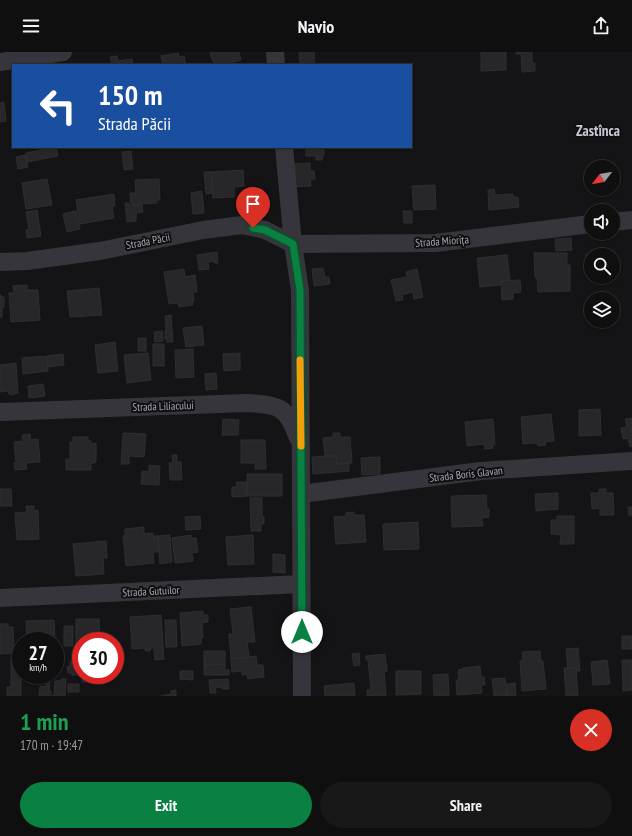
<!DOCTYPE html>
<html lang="en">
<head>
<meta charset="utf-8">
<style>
	body { margin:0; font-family:"PT Sans Narrow",sans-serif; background:#181819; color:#f1f3f6; height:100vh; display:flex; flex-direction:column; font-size:15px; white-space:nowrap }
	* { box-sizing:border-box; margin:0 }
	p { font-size:13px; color:#9b9c9f }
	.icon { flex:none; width:22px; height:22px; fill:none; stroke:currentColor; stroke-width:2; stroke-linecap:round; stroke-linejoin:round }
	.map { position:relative; height:644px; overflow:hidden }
	.drawer { display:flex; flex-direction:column; background:#0f0f10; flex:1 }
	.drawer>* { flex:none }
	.hud { position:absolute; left:12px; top:12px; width:400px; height:84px; border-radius:0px; box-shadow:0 1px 3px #0004,0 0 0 1px #2f2f30; background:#1a4fa0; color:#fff; overflow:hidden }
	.needle { width:26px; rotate:239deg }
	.buttons { position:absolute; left:584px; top:108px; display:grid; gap:8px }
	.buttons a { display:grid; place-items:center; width:36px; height:36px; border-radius:50%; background:#0f0f10; box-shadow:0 1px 3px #0004,0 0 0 1px #2f2f30; font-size:20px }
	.speed { position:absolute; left:12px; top:580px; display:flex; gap:8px; font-size:20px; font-weight:700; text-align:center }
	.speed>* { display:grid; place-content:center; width:52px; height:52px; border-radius:50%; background:#0f0f10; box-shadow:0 1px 3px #0004,0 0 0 1px #2f2f30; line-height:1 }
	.speed small { font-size:10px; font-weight:400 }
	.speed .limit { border:6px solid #d22; background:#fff; color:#111 }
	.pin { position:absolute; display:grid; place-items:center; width:34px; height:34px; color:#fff; margin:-41px -17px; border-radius:50% 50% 50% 0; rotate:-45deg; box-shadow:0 0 4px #0007 }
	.pin .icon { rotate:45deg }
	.me { position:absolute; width:44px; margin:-22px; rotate:0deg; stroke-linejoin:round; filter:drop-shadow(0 0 3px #0008) }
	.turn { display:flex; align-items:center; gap:14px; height:84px; padding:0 20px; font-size:18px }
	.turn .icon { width:52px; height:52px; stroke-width:2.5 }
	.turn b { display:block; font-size:28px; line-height:34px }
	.round { display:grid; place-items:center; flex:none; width:42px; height:42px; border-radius:21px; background:#181819 }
	.overview { display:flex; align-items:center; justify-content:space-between; height:68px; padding:0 20px }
	h1 { font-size:24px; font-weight:700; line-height:30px; color:#1e9e55 }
	.action { display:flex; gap:8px; margin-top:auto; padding:8px 20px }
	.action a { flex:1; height:46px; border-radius:24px; background:#0b8043; color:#fff; font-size:16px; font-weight:700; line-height:46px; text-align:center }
	.action a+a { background:#181819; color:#f1f3f6 }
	header { display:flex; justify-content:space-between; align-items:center; height:52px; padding:0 20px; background:#0f0f10; font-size:18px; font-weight:700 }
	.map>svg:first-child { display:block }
	.building { fill:#27272a; stroke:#2e2e32 }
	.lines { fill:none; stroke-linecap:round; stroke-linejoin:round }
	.minor { stroke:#35353b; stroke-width:18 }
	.route-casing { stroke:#07532c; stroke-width:10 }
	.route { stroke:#0b8043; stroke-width:7 }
	.slow { stroke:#f59e0b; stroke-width:7 }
	.labels { text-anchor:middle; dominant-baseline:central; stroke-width:4; stroke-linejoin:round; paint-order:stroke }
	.street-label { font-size:11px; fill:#a6a9b6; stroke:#0f0f11 }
	.district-label { font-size:15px; font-weight:bold; fill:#c7c9d2; stroke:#0f0f11 }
</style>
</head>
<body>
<header><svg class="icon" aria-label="menu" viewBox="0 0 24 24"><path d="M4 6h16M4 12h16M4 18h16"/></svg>Navio<svg class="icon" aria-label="share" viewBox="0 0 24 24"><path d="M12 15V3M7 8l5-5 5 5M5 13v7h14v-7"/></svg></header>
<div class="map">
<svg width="632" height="644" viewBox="0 0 632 644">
	<rect width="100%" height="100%" fill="#141416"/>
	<!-- building -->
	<path class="building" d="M210,0H239L241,8L233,10L234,13H214Z
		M299,0H314L315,13H300Z
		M481,0H506V18L481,19Z
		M516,0H532V11H535V19L522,20L521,2H516Z
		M178,1L179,5L184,4L186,13H163L161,4Z
		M117,4L118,9L132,7L133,13H112L110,5Z
		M4,50L6,69L0,70V51Z
		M56,95L58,104L27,110L26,101Z
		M306,95H324V103H323L322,108H316V104H306Z
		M131,99L133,117L124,118L122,100Z
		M26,103L28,115L18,117L16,105Z
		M310,111V119H314L315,127H310L311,134L295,135L294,112Z
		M243,118L244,134L234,135V145L213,146L211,120Z
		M204,120H211L213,141L206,142Z
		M47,127L52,153L26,157L22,131Z
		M159,127L160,148H157V151L131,153L130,141H136L135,128Z
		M435,133L436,157L414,158L412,134Z
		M494,137L495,143L513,142L512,145H518L519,155L489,158L488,138Z
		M202,139L204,161L193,162L191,141Z
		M114,142L115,154H112L114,166L80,172L76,148Z
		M125,151H129V154L142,153L143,160L136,161V169L127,170Z
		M37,158L41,184L27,186L26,178L29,177L26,160Z
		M76,159L80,177L67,180L63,162Z
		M403,159H412V171H404Z
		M571,186L572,198L556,199L555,187Z
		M595,199H601V203H591V224H586V202H595Z
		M217,200L218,211H214V209L208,210L209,217L199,218L197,203Z
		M534,201H567V213H570V239L538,240L537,225H535Z
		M507,203L510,228L501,229V233L480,235L477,206Z
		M323,216L325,225H329L330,232L314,234L312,217Z
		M184,217L185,225L195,223L197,240H193L194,249H192L193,253L179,255L178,251L169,252L164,220Z
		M417,217L423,245L414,247L413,240L402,243L403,248L396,249L391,228L407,225L406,220Z
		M520,228L521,240L513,241V247L502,248L501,229Z
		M27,233V238H38L40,268L11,270L9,241H14L13,234Z
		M99,236L102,263L70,265L67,239Z
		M0,243H1V245H4V255L2,256V265H0Z
		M171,263L173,290H167V287H165V278H166L165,264Z
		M202,274L204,293L186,295L183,276Z
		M162,279L163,289L155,290L154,280Z
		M138,286H146V299H138Z
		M115,290L118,319L98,321L95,293Z
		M153,292H164V314H153Z
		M193,297L194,325L176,326L175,298Z
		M148,301L151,328L127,331L124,303Z
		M240,301V318L224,319L223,302Z
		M63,302L64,313L48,315L47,304Z
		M47,304L48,319L23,322L22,306Z
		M16,311L18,341L11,343L9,342L8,339L0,340V313Z
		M216,321L217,337L206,338L205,322Z
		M43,332L45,344L29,346L28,334Z
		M600,357L601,383L579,384V358Z
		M551,362L554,389L545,390L546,393L538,394L537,391L523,392L521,365Z
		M632,366V394L630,395L628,386L623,387L621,376L627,375L625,367Z
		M223,367L239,368L238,383H222Z
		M493,367L495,393H492L493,396L485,397L484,392L467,394L465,370Z
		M123,381L146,382L144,405L129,404V412H121Z
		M333,381H340V385H350L352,411L337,412L336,404H325L323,386L333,385Z
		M30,382L31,388L38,387L40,410L26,411L27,417L15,418L14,411H16L14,390L23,389L22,383Z
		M73,385H88V389H91V392L96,391V410L91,412V418H66V407H70V390H73Z
		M241,388H265L266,417H255V411H241Z
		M172,403H177V410H181L182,428H170L169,411H173Z
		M325,404H336L337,412L349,411V419L313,422L312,405Z
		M380,405V422L362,423L361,406Z
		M149,413L160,414L159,433L141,432L142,419L149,420Z
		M247,422H282V444H247Z
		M236,430H247V444L232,445V435H237Z
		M0,437H11L12,454H0Z
		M599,437H606V441H613L614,463H600V456L592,457L591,441H599Z
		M558,441V457L536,459L535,442Z
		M486,443L487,457H489V465L482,466L483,474L452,475L451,444Z
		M250,446H262V465H264V472H261V479H251Z
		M26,454H34V459L38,458L39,487L17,488L15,461L27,460Z
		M628,455H632V463L629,464Z
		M354,460V463H364L366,490L336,492L334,465L346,464V461Z
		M200,464L201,477L186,478L185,465Z
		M557,464H574V492H560L561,483L551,482V468H557Z
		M418,470L419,497L384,498L383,472Z
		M144,475V482L153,481V484H158L159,500H153L154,511L126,514L123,484L125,483V477Z
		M170,483L172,510L160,512L158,484Z
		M191,483V486H196L198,500L192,501L193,509L175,511L172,486Z
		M253,483L254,512L228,513L226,485Z
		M106,489L107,506H103L104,522L76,524L73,492Z
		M273,502L285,503V521L273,520Z
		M251,555L255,590H247L249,605L231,607L229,582H233L230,557Z
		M203,559V563H208V570L202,571L203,586H201V592L182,594L180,561Z
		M161,563L164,607L155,608L154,596H150V599H145V596L132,597L130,565Z
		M76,567H99L100,589H81V604H78V596H76Z
		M54,568L55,589H27L26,569Z
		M165,568H176L177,595H166Z
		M0,572H8V575H13L14,601L0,602Z
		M64,574H73V594H64Z
		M622,584H632V597H622Z
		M578,596L580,619H577L576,616H568L566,597Z
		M204,599H225V612L204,613Z
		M540,599L541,609H543L546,637L522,639L520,609L523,608L522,600Z
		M359,601L360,613L354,614L352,602Z
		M385,602L387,619H384L386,644H367V638H371L368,608H366V604Z
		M256,604L257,613H263L264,625L248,627L247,622L242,623V619L232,620L231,607Z
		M13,605H21V644H7V635H11V608H13Z
		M78,608H81V623H82H72V621H68L67,615L70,614V609H74V614H78Z
		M607,608L610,632L593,633L591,610Z
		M622,608H632V638L623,639Z
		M225,612V618H229V623H204V613Z
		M480,614L481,625H484L485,633H481L482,641L457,643L456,628H459L458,618L463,617V616Z
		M564,616H576L578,644H566Z
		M180,619H193V628L180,627Z
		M396,619H421V642L396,643Z
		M448,622L449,644H434L433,623Z
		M82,623H93L92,631L82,630Z
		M505,626L507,644H494L492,627Z
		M61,627H66L65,644H52L54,643L55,629H61Z
		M228,627L229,637H222V635L215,636L216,641H210L209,628Z
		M46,629H50L49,639H51V644H39L40,634L46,635Z
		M354,631L355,644H325L324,634Z
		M515,631L516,644H507L506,632Z
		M68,632H79V640H68Z
		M176,638V644H161L171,642V639Z"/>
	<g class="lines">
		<!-- minor -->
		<path class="minor" d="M275,0L276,13
			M0,10L63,0
			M284,95L293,192L300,238L302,644
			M613,170L632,168
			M0,210L27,209L100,199L203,178L242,173L265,178L293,192L435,191L591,172
			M0,360L247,351C279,353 287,354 298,386
			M301,442L481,419L632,409
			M0,546L301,532"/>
	</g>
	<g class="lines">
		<!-- route casing -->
		<g class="route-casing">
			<path id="route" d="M253,176L265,178L293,192L300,238L302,580"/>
		</g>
		<!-- route -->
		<use href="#route" class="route"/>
		<!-- slow -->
		<path class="slow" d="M300,308L301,394"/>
	</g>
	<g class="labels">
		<!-- street labels -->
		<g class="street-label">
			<text transform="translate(148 189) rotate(-11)">Strada Păcii</text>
			<text transform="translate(442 189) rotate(-4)">Strada Miorița</text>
			<text transform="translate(163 354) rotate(-2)">Strada Liliacului</text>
			<text transform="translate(466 422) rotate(-6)">Strada Boris Glavan</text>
			<text transform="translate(151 539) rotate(-3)">Strada Gutuilor</text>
		</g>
		<!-- district labels -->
		<g class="district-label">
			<text x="598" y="78">Zastînca</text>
		</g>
	</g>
</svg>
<div class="buttons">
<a><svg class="needle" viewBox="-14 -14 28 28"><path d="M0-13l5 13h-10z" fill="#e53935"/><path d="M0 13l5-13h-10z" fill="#9b9c9f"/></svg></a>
<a><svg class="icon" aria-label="sound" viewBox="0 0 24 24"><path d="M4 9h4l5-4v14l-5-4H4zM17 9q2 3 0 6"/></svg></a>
<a><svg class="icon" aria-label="search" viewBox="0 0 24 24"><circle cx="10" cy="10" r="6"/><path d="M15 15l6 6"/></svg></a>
<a><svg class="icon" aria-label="layers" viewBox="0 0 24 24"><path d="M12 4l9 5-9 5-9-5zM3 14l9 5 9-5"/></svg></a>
</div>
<div class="speed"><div>27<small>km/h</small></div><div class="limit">30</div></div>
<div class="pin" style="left:253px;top:176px;background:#d93025"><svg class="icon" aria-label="arrive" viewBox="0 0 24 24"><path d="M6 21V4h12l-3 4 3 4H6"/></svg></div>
<svg class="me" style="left:302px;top:580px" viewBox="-20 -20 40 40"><circle r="19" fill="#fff"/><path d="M0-13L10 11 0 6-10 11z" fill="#0b8043"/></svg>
<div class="hud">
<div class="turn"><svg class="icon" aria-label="left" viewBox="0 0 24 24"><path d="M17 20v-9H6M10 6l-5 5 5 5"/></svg><div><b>150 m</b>Strada Păcii</div></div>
</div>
</div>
<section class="drawer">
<div class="overview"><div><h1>1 min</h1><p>170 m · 19:47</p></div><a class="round" style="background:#d93025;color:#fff"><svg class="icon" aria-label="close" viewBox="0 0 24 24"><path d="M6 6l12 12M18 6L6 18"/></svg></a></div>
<div class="action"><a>Exit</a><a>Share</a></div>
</section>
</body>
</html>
